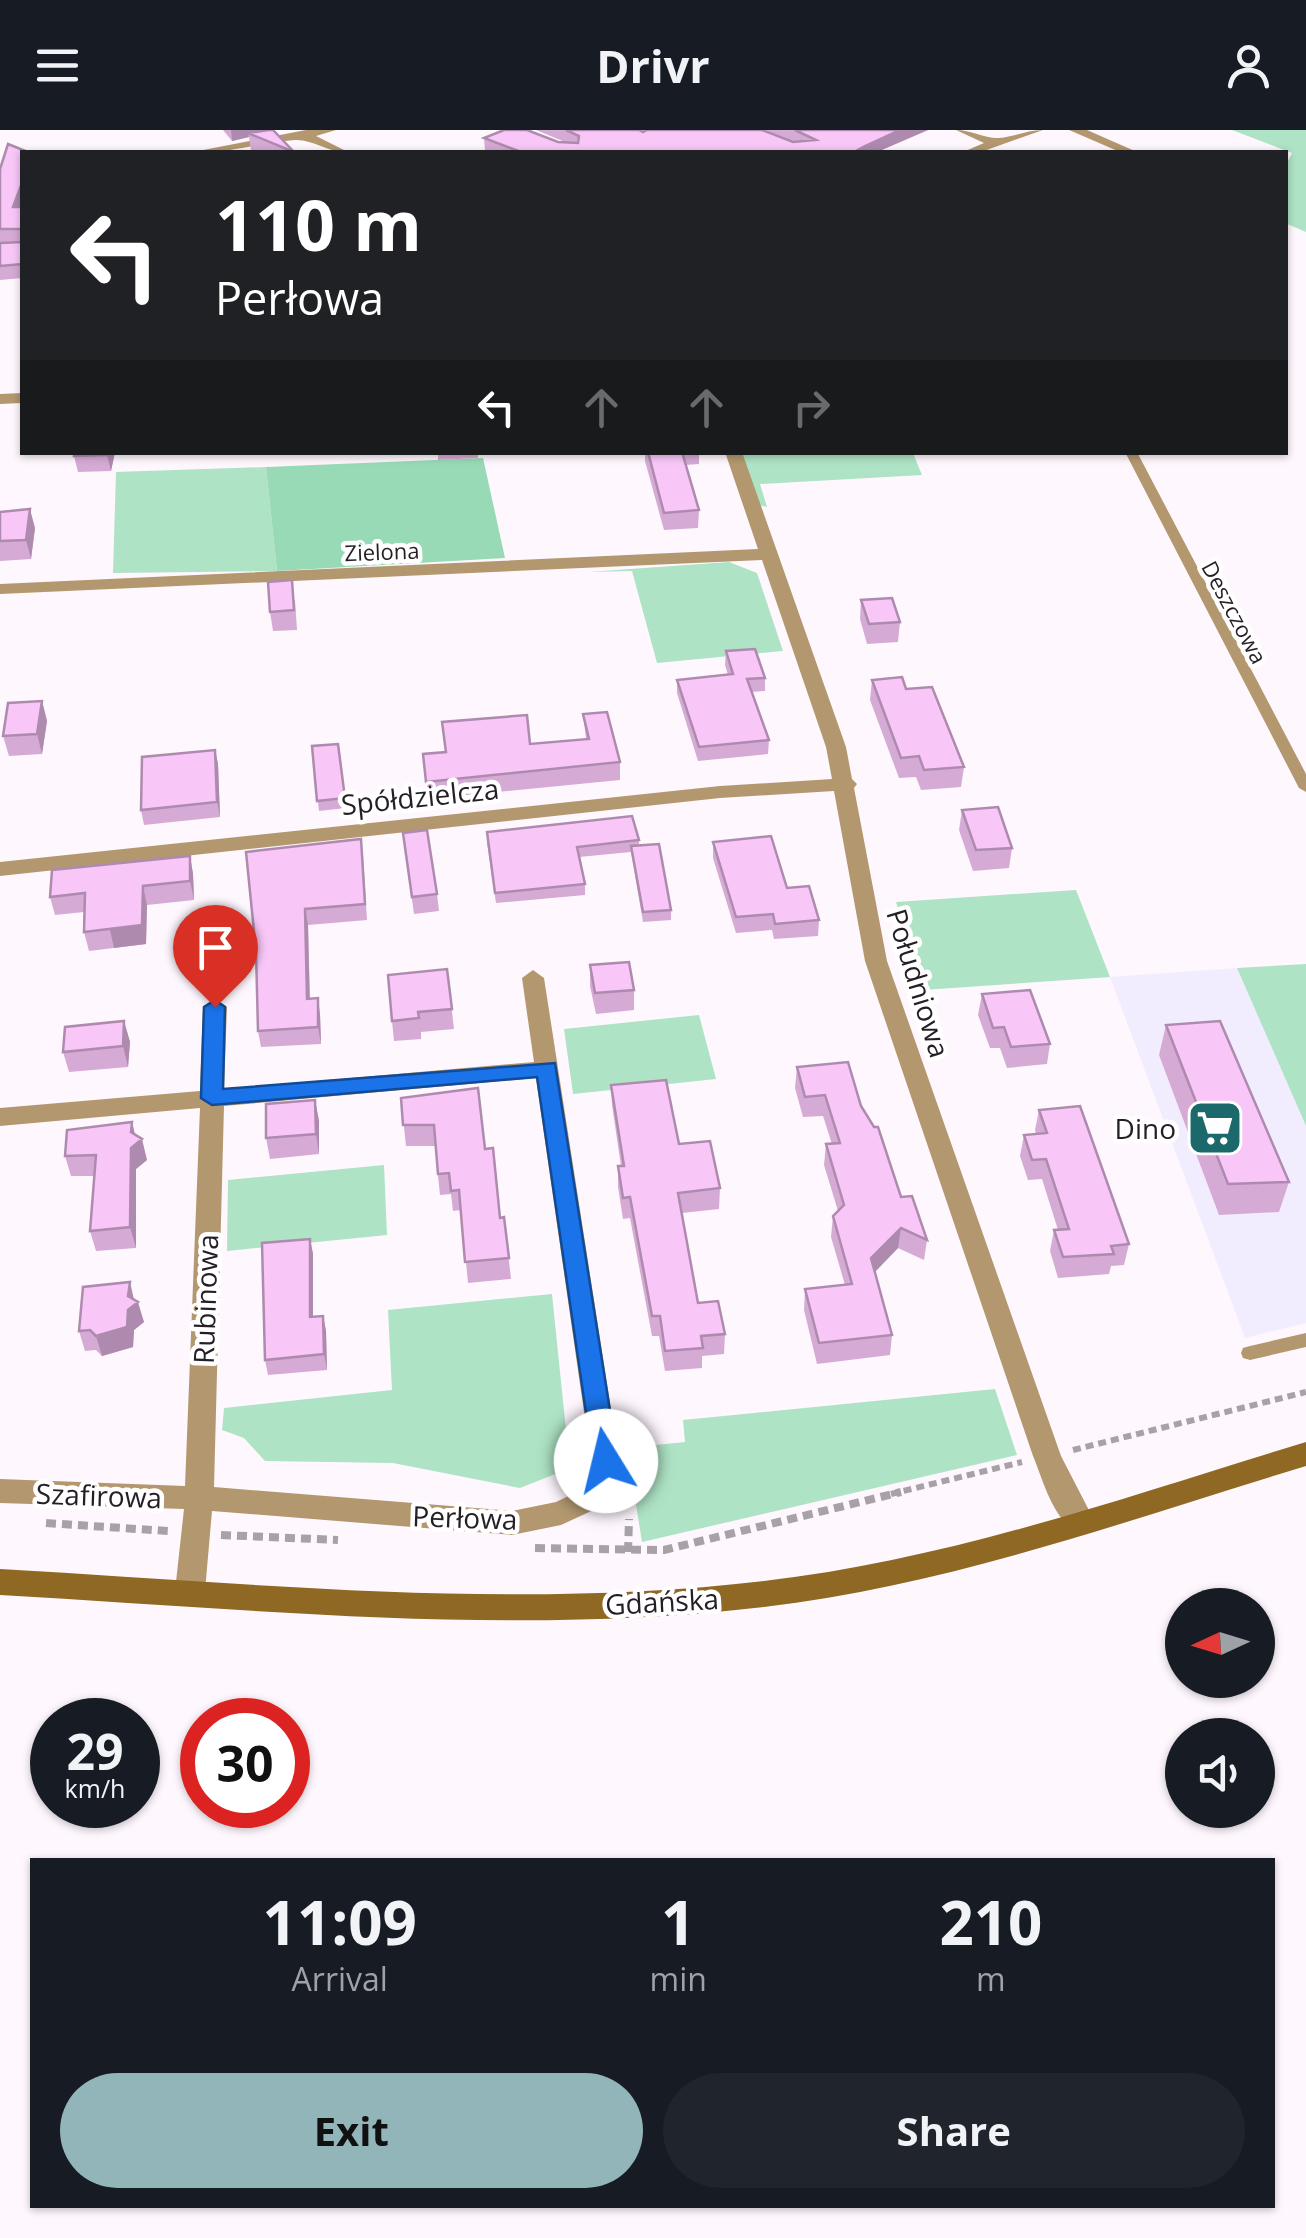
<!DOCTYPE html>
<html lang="en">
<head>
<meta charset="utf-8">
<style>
	body { margin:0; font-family:"Open Sans",sans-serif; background:#20242c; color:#f1f3f6; height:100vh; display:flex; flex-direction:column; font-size:38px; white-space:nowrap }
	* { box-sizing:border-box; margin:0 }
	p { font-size:32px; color:#9ea1a6 }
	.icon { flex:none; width:55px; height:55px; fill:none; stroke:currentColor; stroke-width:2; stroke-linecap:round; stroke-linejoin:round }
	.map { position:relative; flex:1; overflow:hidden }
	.drawer { position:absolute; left:30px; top:1728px; width:1245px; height:350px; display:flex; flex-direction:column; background:#171b24; border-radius:0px; box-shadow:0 2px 8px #0004 }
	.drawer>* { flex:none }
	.guide { position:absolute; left:20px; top:20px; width:1268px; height:305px; border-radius:0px; box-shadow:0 2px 8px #0004; background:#202124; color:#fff; overflow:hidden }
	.needle { width:65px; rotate:266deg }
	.controls { position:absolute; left:1165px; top:1458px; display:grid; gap:20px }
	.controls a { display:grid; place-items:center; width:110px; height:110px; border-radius:50%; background:#171b24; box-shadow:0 2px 8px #0004; font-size:50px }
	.speed { position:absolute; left:30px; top:1568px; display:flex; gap:20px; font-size:50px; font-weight:700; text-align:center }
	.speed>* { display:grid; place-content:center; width:130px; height:130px; border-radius:50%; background:#171b24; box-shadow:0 2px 8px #0004; line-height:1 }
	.speed small { font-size:25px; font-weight:400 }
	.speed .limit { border:15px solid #d22; background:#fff; color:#111 }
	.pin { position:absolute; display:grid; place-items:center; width:85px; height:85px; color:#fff; margin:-102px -42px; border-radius:50% 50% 50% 0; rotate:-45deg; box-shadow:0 0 10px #0007 }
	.pin .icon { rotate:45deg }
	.me { position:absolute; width:110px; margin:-55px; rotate:351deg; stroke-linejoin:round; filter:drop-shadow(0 0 8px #0008) }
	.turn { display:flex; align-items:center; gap:35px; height:210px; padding:0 30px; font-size:45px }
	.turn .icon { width:130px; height:130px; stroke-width:2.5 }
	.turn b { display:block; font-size:70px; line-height:85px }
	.lanes { display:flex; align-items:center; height:95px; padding:0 30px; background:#0003; justify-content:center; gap:50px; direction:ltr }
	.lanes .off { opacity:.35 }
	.eta { display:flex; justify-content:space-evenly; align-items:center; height:170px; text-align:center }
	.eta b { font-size:60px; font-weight:700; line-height:70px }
	.cta { display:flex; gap:20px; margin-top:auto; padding:20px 30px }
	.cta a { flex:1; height:115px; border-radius:60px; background:#91b5b8; color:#111; font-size:40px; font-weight:700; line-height:115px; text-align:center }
	.cta a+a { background:#20242c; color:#f1f3f6 }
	header { display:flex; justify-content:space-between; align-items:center; height:130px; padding:0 30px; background:#171b24; font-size:45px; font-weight:700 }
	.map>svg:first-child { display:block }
	.commercial { fill:#f2edfe }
	.green { fill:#aee3c5 }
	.forest { fill:#98dab5 }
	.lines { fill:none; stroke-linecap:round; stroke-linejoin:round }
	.path-far1 { stroke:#a8a1a8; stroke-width:6; stroke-dasharray:8 5; stroke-linecap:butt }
	.path { stroke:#a8a1a8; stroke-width:8; stroke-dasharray:10 6; stroke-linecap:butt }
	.lane { fill:#b3986f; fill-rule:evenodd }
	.street { fill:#b3986f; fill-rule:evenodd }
	.secondary { fill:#8f6923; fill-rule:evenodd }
	.wall { fill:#d5abd5 }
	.shaded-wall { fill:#ae8bae }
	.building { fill:#f8c7f8; stroke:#ae8bae; stroke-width:2.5 }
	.route { fill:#1a73e8; stroke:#114b97; stroke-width:2.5 }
	.labels { text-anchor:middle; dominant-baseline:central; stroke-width:9; stroke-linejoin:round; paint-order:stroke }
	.far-street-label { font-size:22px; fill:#251e25; stroke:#fff }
	.street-label { font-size:28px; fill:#251e25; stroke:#fff }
	.poi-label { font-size:28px; fill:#251e25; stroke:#fff; text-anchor:end }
</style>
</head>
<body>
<header><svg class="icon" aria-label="menu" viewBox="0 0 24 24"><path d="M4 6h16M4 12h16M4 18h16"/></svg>Drivr<svg class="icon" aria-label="person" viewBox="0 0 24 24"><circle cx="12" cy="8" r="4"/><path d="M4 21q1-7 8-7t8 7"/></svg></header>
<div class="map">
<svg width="1306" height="2108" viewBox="0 0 1306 2108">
	<rect width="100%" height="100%" fill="#fef7fe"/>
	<!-- commercial -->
	<path class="commercial" d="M1237,838L1306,996V1193L1245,1208L1110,847Z"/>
	<!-- green -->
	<path class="green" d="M1232,0H1306V102L1285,93V37L1292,23Z
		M742,323H913L922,345L760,354L767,377L759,375Z
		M266,337L277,441L113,443L116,342Z
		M729,432L757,443L783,521L657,533L632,441L588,442Z
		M1076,760L1110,847L923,860L896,772Z
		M1306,834V996L1237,838Z
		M699,885L716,949L573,964L564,899Z
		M384,1035L387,1105L227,1121L228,1050Z
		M552,1164L567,1310L558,1343L520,1358L393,1333L265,1331L244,1308L222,1300L224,1278L392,1260L388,1180Z
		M995,1259L1017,1325L642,1412L627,1318L685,1312L683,1290Z"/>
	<!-- forest -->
	<path class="forest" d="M483,328L505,428L277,441L266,337Z"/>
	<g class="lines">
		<!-- path-far1 -->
		<path class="path-far1" d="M1073,1320L1306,1262
			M891,1364L1022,1332"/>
		<!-- path -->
		<path class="path" d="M46,1393L168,1401
			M221,1405L338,1410
			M535,1418L664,1420L901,1362
			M628,1422L629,1389"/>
		<!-- lane -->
		<path class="lane" d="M1125,322H1137L1306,644V662L1299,658Z
			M1306,1203V1217L1250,1230L1243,1228L1241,1223L1243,1218L1250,1216Z"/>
		<!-- street -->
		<path class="street" d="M306,0H336L316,6L348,22C328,23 313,9 295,10C261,12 228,24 193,22Z
			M956,0C971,0 986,9 999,8C1014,7 1027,0 1043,0L981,22H963L984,13Z
			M1069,0H1087L1137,22H1120Z
			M22,263V273L0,274V264Z
			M725,322H742L846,617L852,649L857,654L854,658L887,831L1061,1326L1094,1390L1090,1399C1058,1410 1043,1349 1033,1326L865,831L834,661L720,668L0,746V732L720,656L832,649L826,617L762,430L0,464V454L758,419Z
			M533,840L544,848L619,1331L600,1377L561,1395L512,1405L212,1381L205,1461L200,1470L190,1474L180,1470L175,1461L184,1379L0,1373V1349L185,1356L200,978L0,996V978L200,961L203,877L215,869L227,877L224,959L534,932L522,848ZM536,948L591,1331L579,1361L556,1372L512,1381L214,1357L224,976Z"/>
		<!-- secondary -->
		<path class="secondary" d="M1306,1312V1336C1128,1390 950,1455 764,1477C511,1507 253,1479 0,1465V1439C253,1453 511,1481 764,1451C949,1430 1128,1366 1306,1312Z"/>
	</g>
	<!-- wall -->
	<path class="wall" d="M223,0H263L294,22H256L251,20L249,7L232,11Z
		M536,0H639L789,11L765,0H928L877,22H489L485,21L484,8L565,12Z
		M22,22V148L0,150V39Z
		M75,322H115L111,341L78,342L74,326Z
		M438,322H478V328L438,330Z
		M645,322H699V334L685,335L699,380L698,398L664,400L645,331Z
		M0,382L35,398L31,429L0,431Z
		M295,470L297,500L273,501L270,482Z
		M861,470L900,492L898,512L867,514L860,489Z
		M726,521L765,548V561L751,562L769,610L768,624L698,631L677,563V550L728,545L725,535Z
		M872,550L906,559L964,637L961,657L921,660L916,647L899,648L870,570Z
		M42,571L47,591L42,624L9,626L3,606Z
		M583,584L620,632V650L427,669L423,624L445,622L442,592L530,614L586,609Z
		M338,614L346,678L319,681L312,616Z
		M215,620L218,634L220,687L144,695L141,680Z
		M962,680L1012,718L1009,738L973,741L959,700Z
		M403,703L437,764L439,781L414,784Z
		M639,710V716L671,780V790L643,792L631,722L579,727L585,754V765L496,773L487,712Z
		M713,712L787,758L819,790L818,806L774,809L772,800L736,803L713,728Z
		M363,725L367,790L308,795L310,869L320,884L321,914L261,917L258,901L256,821Z
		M190,726L193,744L194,770L147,775L146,814L89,821L84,802V782L55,785L50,767Z
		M590,835L634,860V880L596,884L590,856Z
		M447,839L454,899L421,902V909L394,911L392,891Z
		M982,864L1050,914L1047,934L1007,938L1000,918H990L978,885Z
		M124,891L130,912L128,937L69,942L63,922Z
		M1166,895L1289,1052L1279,1082L1219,1085L1159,925Z
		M797,937L861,976L901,1067L927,1110L924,1130L898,1118L875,1142L892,1205L890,1225L817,1234L804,1180L805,1159L845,1155L831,1107L833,1086L838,1081L824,1035L826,1014H832L823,986L803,987L795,958Z
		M611,955L679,1014L720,1058L719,1079L682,1083L698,1173L725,1204L724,1224L702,1226V1238L665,1241L659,1206H652L630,1088L623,1089L618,1057V1036H621L612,975Z
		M401,968L485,1019L500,1088L504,1087L511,1149L468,1153L461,1080L453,1081L451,1064L440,1065L435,1016H406Z
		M315,970L319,991V1024L270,1029L266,1008Z
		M1039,980L1129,1114L1124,1135L1111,1136L1109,1144L1058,1148L1050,1121L1054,1100H1058L1042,1049L1028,1050L1020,1026L1024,1005L1036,1004L1035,1000Z
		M132,992L135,1005L147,1030L136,1039V1118L96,1121L90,1101L95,1046H71L65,1026Z
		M310,1109L313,1124V1187L323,1186L326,1201L327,1240L268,1245L265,1230Z
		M135,1170L144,1192L134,1200L133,1217L102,1226L96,1220L85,1221L79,1201Z"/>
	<!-- shaded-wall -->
	<path class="shaded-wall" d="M231,0H263L264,4L248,3L249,7L232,11Z
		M900,0H928L877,22H854L865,16Z
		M22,53V74L16,90L13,77Z
		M108,322H115L111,341L107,325Z
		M30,379L35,398L31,429L26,410Z
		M42,571L47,591L42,624L37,604Z
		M215,620L218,634L220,687L217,672Z
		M190,726L193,744L194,770L190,751Z
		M143,756L147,775L146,814L114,818L110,800Z
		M305,779L308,795L310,885L307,869Z
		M318,868L320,884L321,914L318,897Z
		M124,891L130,912L128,937L123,916Z
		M315,970L319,991V1024L316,1004Z
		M132,992L137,1013L142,1009L147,1030L136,1039V1118L130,1097Z
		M901,1098L898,1118L869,1148L871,1128Z
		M310,1109L313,1124V1203L310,1187Z
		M130,1152L135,1174L138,1172L144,1192L134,1200L133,1217L102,1226L96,1206L128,1166Z
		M323,1186L326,1201L327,1240L324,1224Z"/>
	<!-- building -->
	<path class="building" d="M269,0H273L294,22L248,3Z
		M504,0H527L558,12L578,13L579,6L566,0H639L643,2L647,0H762L793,12L816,10L795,0H900L865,16L854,22H521L484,8Z
		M8,14L28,22H22V53L13,77H22V134L0,136V113L22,112V99H0V39Z
		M75,322H108L107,325L74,326Z
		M648,322H682L699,380L664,383Z
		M30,379L26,410L0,411V382Z
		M292,450L294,480L270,482L268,452Z
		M892,468L900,492L869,494L861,470Z
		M755,519L765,548L747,549L769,610L699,617L677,550L733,544L726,521Z
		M902,547L906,559L932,557L964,637L924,640L919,626L901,628L872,550Z
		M42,571L37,604L3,606L8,573Z
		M607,582L620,632L426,652L423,624L446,622L442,592L527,585L530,614L589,609L583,584Z
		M338,614L345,668L317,671L312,616Z
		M215,620L217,672L141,680L142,627Z
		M998,677L1012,718L976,720L962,680Z
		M632,686L639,710L577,717L585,754L495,763L487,702Z
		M427,700L437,764L412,767L403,703Z
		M771,706L787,758L809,756L819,790L775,794L773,784L736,787L713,712Z
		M361,709L365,774L305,779L307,869L318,868V897L258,901L256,821L246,722Z
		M659,714L671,780L643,782L631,716Z
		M190,726V751L143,756L142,795L84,802L85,763L50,767L52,740Z
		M629,832L634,860L595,863L590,835Z
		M447,839L452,879L418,882L419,888L392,891L388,845Z
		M1030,860L1050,914L1011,917L1004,897L993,898L982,864Z
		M124,891L123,916L63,922L65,897Z
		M1220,891L1289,1052L1228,1054L1166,895Z
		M848,932L861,976L874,997H878L901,1067L912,1066L927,1110L901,1098L871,1128L892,1205L819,1213L805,1159L852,1154L833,1086L844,1075L826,1014L840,1013L825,965L805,967L797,937Z
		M666,950L679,1014L710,1011L720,1058L678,1063L698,1173L718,1171L725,1204L701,1206L703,1218L665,1221L660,1186H652L630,1067L623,1068L618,1036H624L611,955Z
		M478,958L485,1019L493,1018L500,1088L504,1087L509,1128L465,1132L459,1060L451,1061L449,1043L438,1044L434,995H403L401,968Z
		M315,970L316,1004L266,1008V974Z
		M1080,976L1129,1114L1111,1116L1114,1124L1063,1127L1054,1100L1069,1099L1046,1029L1032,1030L1024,1005L1047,1003L1039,980Z
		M132,992L131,1002L142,1009L131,1018L130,1097L90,1101L96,1025L65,1026L67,1000Z
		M310,1109V1187L323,1186L324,1224L265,1230L262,1113Z
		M130,1152L128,1166L138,1172L128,1180L127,1197L96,1206L90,1200L79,1201L83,1157Z"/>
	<!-- route -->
	<path class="route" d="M215,870L225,877L223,959L555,933L618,1331L615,1338H596L593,1331L537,947L212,975L201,968L204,877Z"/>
	<!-- icons -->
	<defs>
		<g id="supermarket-square" transform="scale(2.875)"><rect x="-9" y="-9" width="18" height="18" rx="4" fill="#1c696c" stroke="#fff"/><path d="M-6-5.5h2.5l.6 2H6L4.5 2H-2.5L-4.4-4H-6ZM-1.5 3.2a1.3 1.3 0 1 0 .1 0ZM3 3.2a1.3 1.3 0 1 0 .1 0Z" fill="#fff"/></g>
	</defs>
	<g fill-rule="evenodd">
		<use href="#supermarket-square" x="1215" y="998"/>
	</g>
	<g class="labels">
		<!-- far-street labels -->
		<g class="far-street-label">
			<text transform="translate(382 421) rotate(-2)">Zielona</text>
			<text transform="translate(1235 482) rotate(62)">Deszczowa</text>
		</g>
		<!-- street labels -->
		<g class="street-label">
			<text transform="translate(420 666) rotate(-6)">Spółdzielcza</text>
			<text transform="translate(919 853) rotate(73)">Południowa</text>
			<text transform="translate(205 1169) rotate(-88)">Rubinowa</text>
			<text transform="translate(99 1365) rotate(2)">Szafirowa</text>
			<text transform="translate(465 1387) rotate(2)">Perłowa</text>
			<text transform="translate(662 1471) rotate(-3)">Gdańska</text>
		</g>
		<!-- poi labels -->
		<g class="poi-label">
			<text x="1176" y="998">Dino</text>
		</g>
	</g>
</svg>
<div class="controls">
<a><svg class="needle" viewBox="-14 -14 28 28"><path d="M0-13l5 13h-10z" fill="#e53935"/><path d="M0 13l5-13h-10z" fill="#9ea1a6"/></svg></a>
<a><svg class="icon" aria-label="sound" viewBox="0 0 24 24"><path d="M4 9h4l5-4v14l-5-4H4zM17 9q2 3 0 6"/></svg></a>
</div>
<div class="speed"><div>29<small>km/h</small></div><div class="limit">30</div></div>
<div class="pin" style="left:215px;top:877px;background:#d93025"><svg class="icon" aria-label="arrive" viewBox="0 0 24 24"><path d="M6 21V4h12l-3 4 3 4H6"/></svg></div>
<svg class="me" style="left:606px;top:1331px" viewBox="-20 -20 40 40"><circle r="19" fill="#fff"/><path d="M0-13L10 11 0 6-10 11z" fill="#1a73e8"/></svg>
<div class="guide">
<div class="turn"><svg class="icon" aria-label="left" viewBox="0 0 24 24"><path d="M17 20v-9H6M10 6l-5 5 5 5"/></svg><div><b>110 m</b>Perłowa</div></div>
<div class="lanes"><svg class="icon" aria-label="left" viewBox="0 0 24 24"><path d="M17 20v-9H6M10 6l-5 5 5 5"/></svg><svg class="icon off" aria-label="ahead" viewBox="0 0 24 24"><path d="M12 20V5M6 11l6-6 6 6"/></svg><svg class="icon off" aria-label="ahead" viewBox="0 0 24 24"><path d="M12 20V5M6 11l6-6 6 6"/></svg><svg class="icon off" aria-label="right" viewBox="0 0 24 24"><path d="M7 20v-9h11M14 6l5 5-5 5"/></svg></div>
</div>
<section class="drawer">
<div class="eta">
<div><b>11:09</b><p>Arrival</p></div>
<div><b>1</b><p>min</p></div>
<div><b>210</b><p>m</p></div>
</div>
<div class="cta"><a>Exit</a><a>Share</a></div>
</section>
</div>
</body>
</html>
